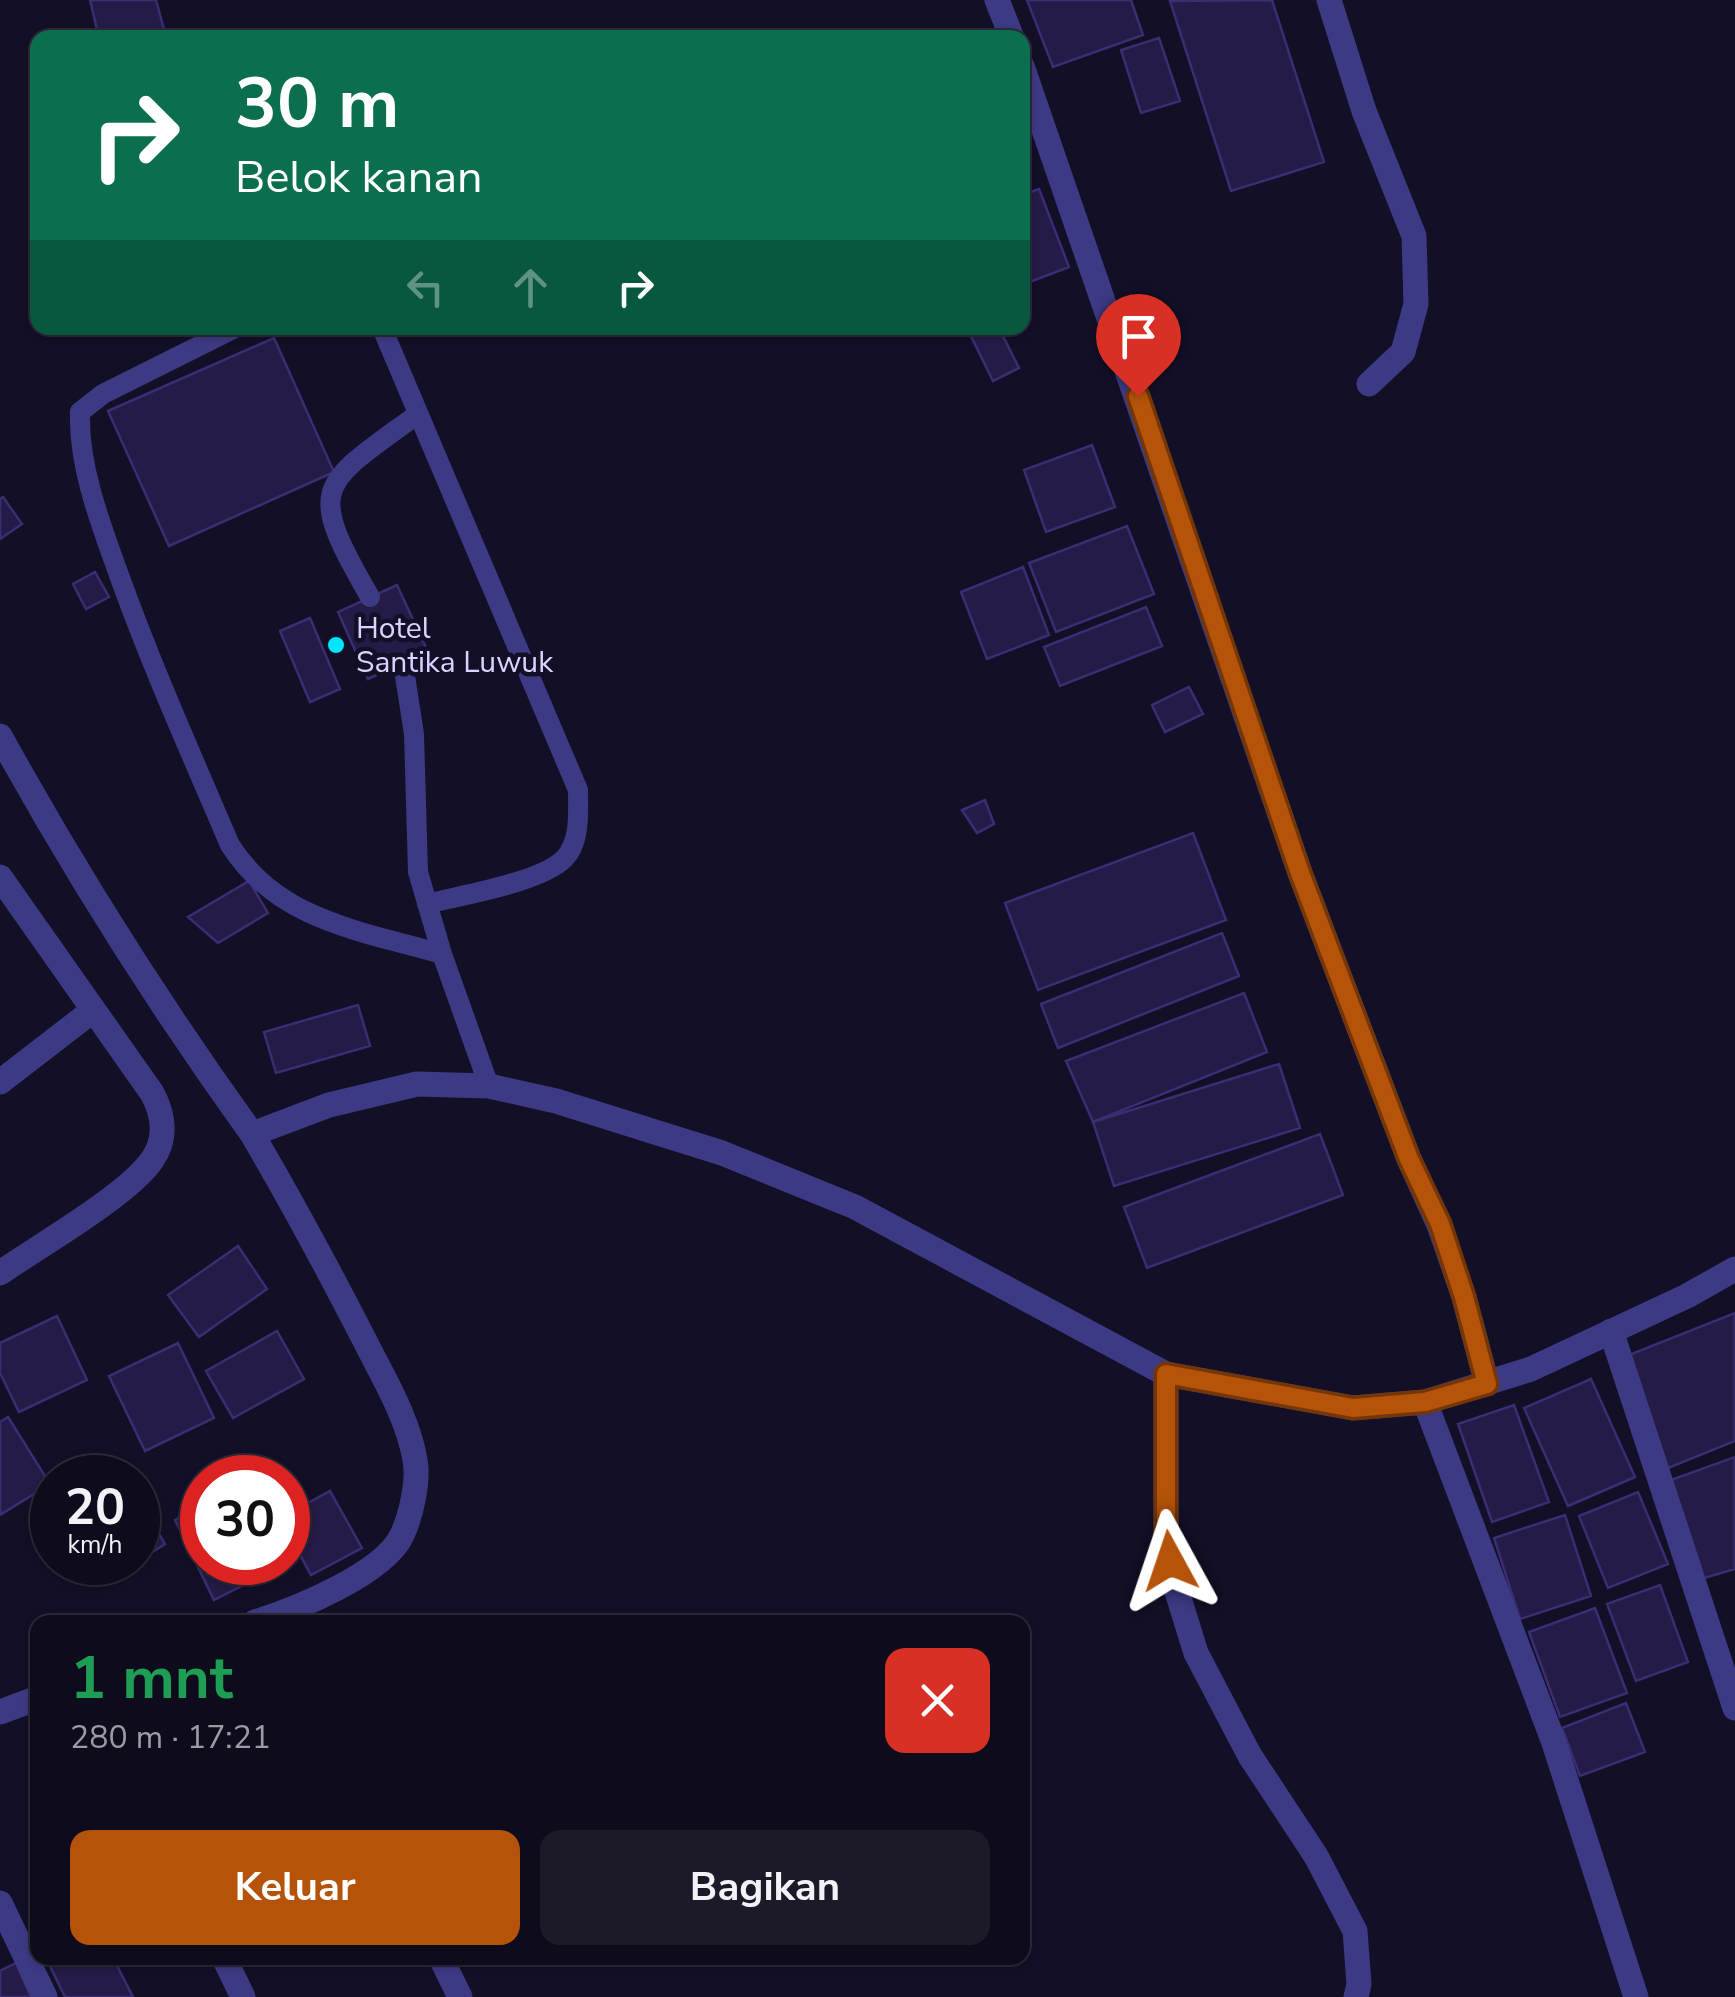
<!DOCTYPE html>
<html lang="id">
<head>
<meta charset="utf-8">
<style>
	body { margin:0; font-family:"Nunito Sans",sans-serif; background:#1c1929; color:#f1f3f6; height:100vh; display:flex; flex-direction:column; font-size:38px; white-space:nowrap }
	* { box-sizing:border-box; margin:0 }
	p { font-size:32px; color:#9b9ba3 }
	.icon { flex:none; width:55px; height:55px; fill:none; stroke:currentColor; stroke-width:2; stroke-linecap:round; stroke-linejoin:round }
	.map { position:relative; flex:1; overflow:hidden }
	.panel { position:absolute; left:30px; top:1615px; width:1000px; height:350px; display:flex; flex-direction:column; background:#0e0b1c; border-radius:20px; box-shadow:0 2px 8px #0004,0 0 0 2px #2e2b3b }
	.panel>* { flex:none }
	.top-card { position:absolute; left:30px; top:30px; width:1000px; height:305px; border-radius:20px; box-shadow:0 2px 8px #0004,0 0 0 2px #2e2b3b; background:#0b6e4f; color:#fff; overflow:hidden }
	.speed { position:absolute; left:30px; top:1455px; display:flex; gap:20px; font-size:50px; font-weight:700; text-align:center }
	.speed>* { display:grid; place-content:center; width:130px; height:130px; border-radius:50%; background:#0e0b1c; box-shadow:0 2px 8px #0004,0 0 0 2px #2e2b3b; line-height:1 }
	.speed small { font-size:25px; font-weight:400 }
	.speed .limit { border:15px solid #d22; background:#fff; color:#111 }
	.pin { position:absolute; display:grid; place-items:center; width:85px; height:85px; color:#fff; margin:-102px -42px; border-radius:50% 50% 50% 0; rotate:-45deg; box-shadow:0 0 10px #0007 }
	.pin .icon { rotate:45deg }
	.me { position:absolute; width:110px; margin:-55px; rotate:355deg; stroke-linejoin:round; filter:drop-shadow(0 0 8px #0008) }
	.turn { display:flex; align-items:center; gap:35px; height:210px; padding:0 40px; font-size:45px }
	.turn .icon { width:130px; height:130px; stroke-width:2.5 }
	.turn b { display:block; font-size:70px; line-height:85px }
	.lanes { display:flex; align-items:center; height:95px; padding:0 40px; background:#0003; justify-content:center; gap:50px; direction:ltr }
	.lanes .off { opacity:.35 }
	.round { display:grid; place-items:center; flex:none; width:105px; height:105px; border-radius:20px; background:#1c1929 }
	.headline { display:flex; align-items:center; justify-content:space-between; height:170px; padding:0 40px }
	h1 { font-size:60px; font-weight:700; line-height:75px; color:#1e9e55 }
	.primary-button { display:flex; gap:20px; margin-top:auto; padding:20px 40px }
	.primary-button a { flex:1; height:115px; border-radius:20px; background:#b45309; color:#fff; font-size:40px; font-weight:700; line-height:115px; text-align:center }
	.primary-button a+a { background:#1c1929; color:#f1f3f6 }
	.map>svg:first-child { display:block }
	.building { fill:#241b47; stroke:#3b2d73; stroke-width:2.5 }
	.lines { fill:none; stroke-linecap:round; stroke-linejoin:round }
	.service { stroke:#3d3a85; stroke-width:20 }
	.minor { stroke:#3d3a85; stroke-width:25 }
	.tertiary { stroke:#3d3a85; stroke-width:25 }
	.route-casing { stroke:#753606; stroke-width:25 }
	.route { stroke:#b45309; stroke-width:18 }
	.poi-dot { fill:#00e5ff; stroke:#130f26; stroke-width:4 }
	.labels { text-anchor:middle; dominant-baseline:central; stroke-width:9; stroke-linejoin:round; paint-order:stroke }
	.poi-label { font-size:30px; fill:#d9d4ff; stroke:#130f26; text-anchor:start }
</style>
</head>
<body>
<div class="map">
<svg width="1735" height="1997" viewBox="0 0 1735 1997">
	<rect width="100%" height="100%" fill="#130f26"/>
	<!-- building -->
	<path class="building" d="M90,0H156L165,33L149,38H99Z
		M1027,0H1131L1143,35L1053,67Z
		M1272,0L1324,162L1231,191L1170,1Z
		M1159,38L1180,101L1141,113L1121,50Z
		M1039,189L1069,267L1022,285V195Z
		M977,328H999L1019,368L993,381L969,332Z
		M274,338L334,472L169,546L108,411Z
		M1092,445L1115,507L1046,532L1024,470Z
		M3,497L22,524L0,539V499Z
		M1127,526L1154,594L1056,632L1029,563Z
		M1023,567L1049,635L987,659L961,592Z
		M95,572L109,597L86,609L73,584Z
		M397,585L428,652L368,679L338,612Z
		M1146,607L1162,646L1060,686L1044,647Z
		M310,618L340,689L310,702L280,631Z
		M1189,687L1203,714L1165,732L1152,705Z
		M985,800L994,824L977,833L962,810Z
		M1193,833L1226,920L1038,990L1005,903Z
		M249,881L268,913L218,943L188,917Z
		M1222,933L1239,976L1058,1048L1041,1004Z
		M1244,993L1267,1052L1093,1122L1066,1061Z
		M358,1005L370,1046L276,1073L264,1032Z
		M1279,1064L1300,1128L1114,1186L1093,1122Z
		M1320,1134L1343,1195L1147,1268L1124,1207Z
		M238,1246L267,1289L199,1337L168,1295Z
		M1735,1313V1441L1668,1468L1624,1357Z
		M57,1316L87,1380L19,1412L0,1373V1343Z
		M277,1331L304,1379L233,1418L206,1371Z
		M178,1343L214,1418L145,1451L109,1376Z
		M1591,1379L1635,1477L1568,1506L1524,1408Z
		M1514,1405L1549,1502L1492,1522L1458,1424Z
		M8,1417L50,1484L0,1515V1422Z
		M1735,1457V1569L1701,1579L1671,1480Z
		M116,1462L125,1478H91Z
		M330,1491L362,1548L311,1575L288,1533V1514Z
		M1638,1492L1668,1564L1608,1588L1579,1516Z
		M138,1498L165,1544L138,1561Z
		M202,1506V1562H277L279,1567L214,1600L175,1520Z
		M1565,1515L1591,1596L1520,1619L1494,1538Z
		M95,1562H135L106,1580Z
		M1660,1585L1688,1662L1636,1681L1607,1604Z
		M1595,1608L1627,1693L1560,1717L1529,1632Z
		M1626,1703L1645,1752L1580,1776L1562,1728Z
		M46,1958H113L133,1997H65Z
		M16,1963L31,1997H0V1971Z"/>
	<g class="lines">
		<!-- service -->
		<path class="service" d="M235,328L103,394L80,412C78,466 101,525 119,575C152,667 192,756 230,845C278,921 362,931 442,954
			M382,328L578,790C578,811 581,842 564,859C539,883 461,895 427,904
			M370,597C305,485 319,486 418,414
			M403,663L414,734L418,872L442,954L489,1086"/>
		<!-- minor -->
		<path class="minor" d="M997,0L1012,38
			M1329,0L1364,111L1414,236L1416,304L1403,352L1369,384
			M1022,66L1300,873L1409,1159L1439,1225L1464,1297L1487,1384
			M0,877L152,1093C164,1115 167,1139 152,1160C128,1195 39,1246 0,1273
			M0,1082L92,1011
			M1611,1331L1735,1708
			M1166,1374V1541L1174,1582L1196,1653L1250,1756L1316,1856L1355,1931L1359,1984L1356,1997
			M1425,1402L1553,1740L1636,1997
			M0,1903L45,1997
			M224,1958L243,1997
			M441,1958L460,1997"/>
		<!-- tertiary -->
		<path class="tertiary" d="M0,736C76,874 160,1006 252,1134
			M255,1622C294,1610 384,1574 402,1535C411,1516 419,1480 415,1460C408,1418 384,1379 365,1341C329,1271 292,1202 252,1134L329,1105L417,1084L489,1086L556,1101L722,1153L855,1207L1166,1374L1353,1408L1425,1402L1531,1369L1687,1296L1735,1269
			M0,1712L38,1698"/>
	</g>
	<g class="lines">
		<!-- route casing -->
		<g class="route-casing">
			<path id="route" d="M1138,396L1300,873L1409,1159L1440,1224L1464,1297L1487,1384L1425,1402L1353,1408L1166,1374V1540L1170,1561"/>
		</g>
		<!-- route -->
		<use href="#route" class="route"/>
	</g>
	<!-- markers -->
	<circle class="poi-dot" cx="336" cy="645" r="10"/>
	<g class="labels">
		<!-- poi labels -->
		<g class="poi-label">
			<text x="356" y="628">Hotel<tspan x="356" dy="34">Santika Luwuk</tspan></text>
		</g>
	</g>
</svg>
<div class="speed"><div>20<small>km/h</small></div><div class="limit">30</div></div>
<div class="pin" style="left:1138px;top:396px;background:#d93025"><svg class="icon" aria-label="arrive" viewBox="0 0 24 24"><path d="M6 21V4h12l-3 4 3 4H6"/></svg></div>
<svg class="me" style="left:1170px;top:1561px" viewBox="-20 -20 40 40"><path d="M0-17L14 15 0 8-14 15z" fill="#b45309" stroke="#fff" stroke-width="4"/></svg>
<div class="top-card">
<div class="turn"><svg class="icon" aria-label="right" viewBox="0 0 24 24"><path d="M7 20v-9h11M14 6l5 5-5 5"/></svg><div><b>30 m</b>Belok kanan</div></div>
<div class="lanes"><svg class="icon off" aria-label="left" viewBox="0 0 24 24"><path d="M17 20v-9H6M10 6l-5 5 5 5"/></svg><svg class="icon off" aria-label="ahead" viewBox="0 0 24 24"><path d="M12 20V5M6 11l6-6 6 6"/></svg><svg class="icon" aria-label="right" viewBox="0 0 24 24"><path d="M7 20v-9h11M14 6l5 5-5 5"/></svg></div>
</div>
<section class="panel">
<div class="headline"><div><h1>1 mnt</h1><p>280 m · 17:21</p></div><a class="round" style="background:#d93025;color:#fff"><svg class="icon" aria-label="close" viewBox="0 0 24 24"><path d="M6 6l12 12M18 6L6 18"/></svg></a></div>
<div class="primary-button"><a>Keluar</a><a>Bagikan</a></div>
</section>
</div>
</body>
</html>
